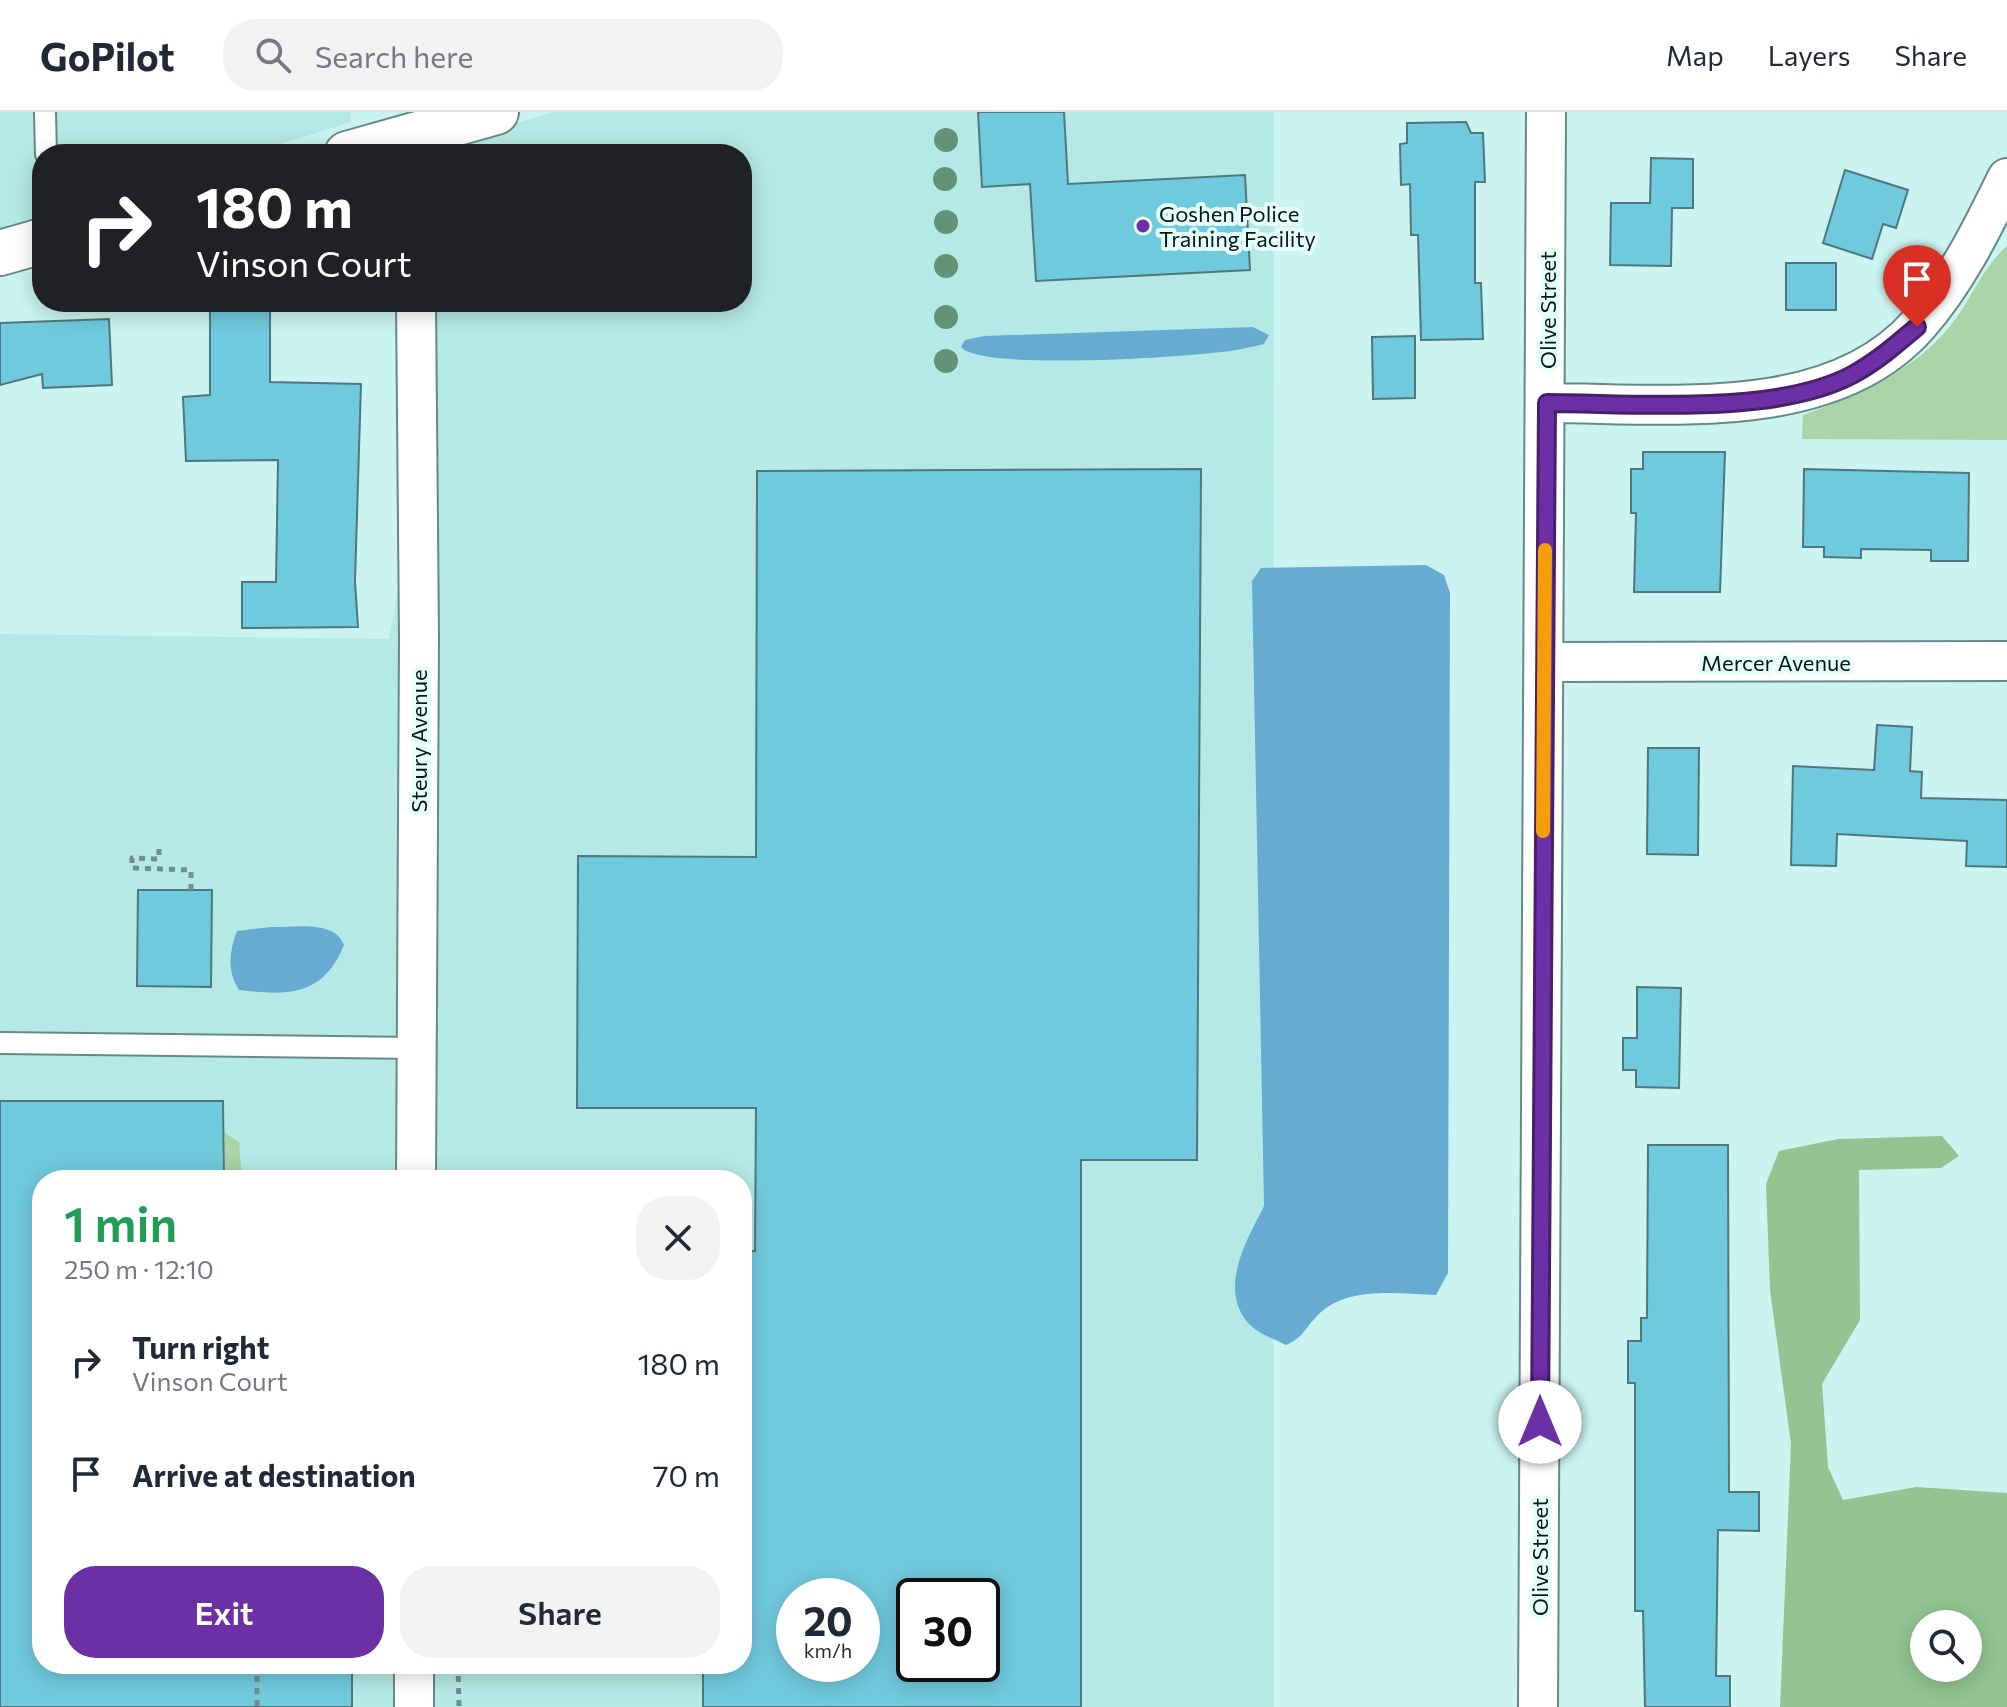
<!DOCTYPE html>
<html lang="en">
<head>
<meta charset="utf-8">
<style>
	body { margin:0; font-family:Commissioner,sans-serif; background:#f2f2f3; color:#1f2937; height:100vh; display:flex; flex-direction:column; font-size:30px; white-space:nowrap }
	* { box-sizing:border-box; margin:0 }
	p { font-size:26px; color:#747a83 }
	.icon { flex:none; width:44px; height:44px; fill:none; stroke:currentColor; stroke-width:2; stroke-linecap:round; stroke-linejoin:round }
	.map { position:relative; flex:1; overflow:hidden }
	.side { position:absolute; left:32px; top:1058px; width:720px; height:504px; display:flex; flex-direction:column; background:#fff; border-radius:32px; box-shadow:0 4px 20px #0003 }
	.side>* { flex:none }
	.guide { position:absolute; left:32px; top:32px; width:720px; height:168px; border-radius:32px; box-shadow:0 4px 20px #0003; background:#202124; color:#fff; overflow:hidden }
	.controls { position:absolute; left:1910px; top:1498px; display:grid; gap:16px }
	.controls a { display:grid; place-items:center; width:72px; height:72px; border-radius:50%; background:#fff; box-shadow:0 4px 20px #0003; font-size:40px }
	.speed { position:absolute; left:776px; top:1466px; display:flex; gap:16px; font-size:40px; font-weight:700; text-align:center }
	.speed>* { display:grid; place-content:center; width:104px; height:104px; border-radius:50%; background:#fff; box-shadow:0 4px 20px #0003; line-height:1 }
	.speed small { font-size:20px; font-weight:400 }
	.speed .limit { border:4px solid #111; border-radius:12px; background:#fff; color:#111 }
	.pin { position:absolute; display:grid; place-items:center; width:68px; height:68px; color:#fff; margin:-82px -34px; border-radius:50% 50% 50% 0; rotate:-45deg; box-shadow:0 0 8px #0007 }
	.pin .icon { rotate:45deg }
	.me { position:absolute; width:88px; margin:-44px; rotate:0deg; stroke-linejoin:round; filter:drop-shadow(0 0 6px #0008) }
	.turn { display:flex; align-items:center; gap:28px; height:168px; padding:0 32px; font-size:36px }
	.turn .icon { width:104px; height:104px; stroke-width:2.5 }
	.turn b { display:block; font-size:56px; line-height:68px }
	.round { display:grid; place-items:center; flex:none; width:84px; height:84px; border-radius:32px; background:#f2f2f3 }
	.overview { display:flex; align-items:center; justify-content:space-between; height:136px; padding:0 32px }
	h1 { font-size:48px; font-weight:600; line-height:60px; color:#1e9e55 }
	.button { display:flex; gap:16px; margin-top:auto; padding:16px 32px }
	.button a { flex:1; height:92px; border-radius:32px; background:#6d2fa5; color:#fff; font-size:32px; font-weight:600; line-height:92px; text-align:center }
	.button a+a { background:#f2f2f3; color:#1f2937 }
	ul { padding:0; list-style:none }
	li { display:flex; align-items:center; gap:24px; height:112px; padding:0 32px }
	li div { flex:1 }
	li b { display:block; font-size:30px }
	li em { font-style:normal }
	header { display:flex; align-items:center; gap:48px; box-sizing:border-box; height:112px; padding:0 40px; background:#fff; border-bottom:2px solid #e0e1e3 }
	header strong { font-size:38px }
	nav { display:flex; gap:44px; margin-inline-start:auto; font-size:28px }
	.search { width:560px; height:72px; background:#f2f2f3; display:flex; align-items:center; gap:20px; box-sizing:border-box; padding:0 28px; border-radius:32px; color:#747a83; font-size:30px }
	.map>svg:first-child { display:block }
	.built { fill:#b5e9e5; fill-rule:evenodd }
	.green { fill:#a9d4a7 }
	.forest { fill:#92c591; fill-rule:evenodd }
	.water { fill:#67abd3 }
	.building { fill:#70cadd; stroke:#51767e; stroke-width:2; fill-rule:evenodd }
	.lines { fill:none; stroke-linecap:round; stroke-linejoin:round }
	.service-casing { stroke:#648a87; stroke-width:24 }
	.minor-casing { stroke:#648a87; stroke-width:42 }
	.secondary-casing { stroke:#648a87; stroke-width:48 }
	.path { stroke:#728f8d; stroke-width:5; stroke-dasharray:6 6; stroke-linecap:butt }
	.service { stroke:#fff; stroke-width:20 }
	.minor { stroke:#fff; stroke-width:38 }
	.secondary { stroke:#fff; stroke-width:44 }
	.tree { fill:#639376 }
	.route-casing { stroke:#471f6b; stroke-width:20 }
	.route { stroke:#6d2fa5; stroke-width:14 }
	.slow { stroke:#f59e0b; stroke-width:14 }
	.poi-dot { fill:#6d2fa5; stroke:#e5fefb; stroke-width:3 }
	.labels { text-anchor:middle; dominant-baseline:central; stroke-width:8; stroke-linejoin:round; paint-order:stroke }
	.poi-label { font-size:22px; fill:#071716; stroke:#e5fefb; text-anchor:start }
	.street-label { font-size:22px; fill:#071716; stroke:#e5fefb }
</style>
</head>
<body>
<header>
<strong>GoPilot</strong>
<div class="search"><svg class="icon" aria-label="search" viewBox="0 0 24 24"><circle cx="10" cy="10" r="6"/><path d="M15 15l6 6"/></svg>Search here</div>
<nav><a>Map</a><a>Layers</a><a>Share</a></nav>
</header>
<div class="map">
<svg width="2007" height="1595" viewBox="0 0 2007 1595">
	<rect width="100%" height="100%" fill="#cbf4f1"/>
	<!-- built -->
	<path class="built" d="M0,0H351V10L249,42H42V105L0,117Z
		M555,0H1274L1273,1595H0V522L389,527L435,268L432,190H742V42H433L445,31ZM42,1068H742V1552H42ZM794,1484H862V1552H794ZM914,1484H982V1552H914Z"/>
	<!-- green -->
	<path class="green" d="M2007,134V328L1802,327L1803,303C1861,282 1920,257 1957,205C1973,182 1985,153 2007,134Z
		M225,1021L239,1030L242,1068H225Z"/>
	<!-- forest -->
	<path class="forest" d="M1942,1024L1959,1044L1941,1056L1859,1058L1860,1208L1822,1272L1828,1355L1843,1388L1916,1375L2007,1381V1595H1780L1791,1332L1770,1178L1766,1072L1779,1039L1838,1027ZM1924,1512H1968V1556H1924Z"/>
	<!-- water -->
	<path class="water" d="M1253,215L1269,223L1264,232C1250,235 1236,239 1221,240C1183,245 980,259 961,235L965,228L984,224Z
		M1426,453L1444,463L1450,481L1448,1161L1436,1183C1397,1182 1347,1173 1317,1204C1305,1216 1303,1226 1286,1233C1274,1227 1257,1221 1248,1211C1218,1175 1247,1128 1264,1094L1252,469L1261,456Z
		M271,815C293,816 334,807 344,833C323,884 289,884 239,878C227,860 229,839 237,819Z"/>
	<!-- building -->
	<path class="building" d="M978,0H1064L1068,72L1245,63L1250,158L1036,169L1030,72L982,75Z
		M1466,10L1471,21H1483L1485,70H1475V171H1481L1483,227L1421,228L1418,123H1411L1410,72L1401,73L1400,32L1407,31V11Z
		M1651,46L1693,47V96H1672L1671,154L1610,153L1611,91H1650Z
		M1845,58L1908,78L1896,116L1883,112L1872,147L1823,131Z
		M1786,151H1836V198H1786Z
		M210,190H270V270L361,272L355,469L358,515L242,516V470H276L278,348L186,349L183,285L210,283Z
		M109,207L112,273L43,276L42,262L0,273V211Z
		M1415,224V286L1373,287L1372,225Z
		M1643,340H1725L1720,480H1634L1636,401H1631V357H1643Z
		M1201,357L1197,1048H1081V1595H703V1552H742V1139H755L756,996H577L578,744L756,745L757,359ZM794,1484H862V1552H794ZM914,1484H982V1552H914Z
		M1804,357L1969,361L1968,449H1931V438L1861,437V446L1824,445V435H1803Z
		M1877,613L1912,615L1910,659L1922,660L1921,686L2007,688V755L1966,754L1967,729L1837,722L1836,754L1791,753L1793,654L1874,658Z
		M1648,636H1699L1698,743L1647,742Z
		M138,778H212L211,875L137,874Z
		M1637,875L1681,876L1679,976L1636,975V958H1623V926H1637Z
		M0,989H223L224,1068H42V1552H352V1595H0Z
		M1648,1033H1728L1729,1380H1759V1419L1718,1418L1716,1564H1730V1595H1645L1643,1499H1635V1271H1628V1229H1641V1206H1647Z"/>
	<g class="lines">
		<!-- service casing -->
		<g class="service-casing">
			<path id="service" d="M45,0L46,42
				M0,931L416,936"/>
		</g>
		<!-- minor casing -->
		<g class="minor-casing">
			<path id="minor" d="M416,190L419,526L416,1068
				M1547,291C1666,291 1831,312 1918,213C1956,170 1982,117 2007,66
				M1544,550L2007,549
				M414,1552V1595
				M1538,1595L1546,0"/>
		</g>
		<!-- secondary casing -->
		<g class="secondary-casing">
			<path id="secondary" d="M347,42L496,0
				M0,141L42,129"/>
		</g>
		<!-- path -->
		<path class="path" d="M159,737V747L132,746V756L191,758V778
			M257,1552V1595
			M458,1552L459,1595"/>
		<!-- service -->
		<use href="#service" class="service"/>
		<!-- minor -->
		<use href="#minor" class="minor"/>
		<!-- secondary -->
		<use href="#secondary" class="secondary"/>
	</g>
	<!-- trees -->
	<g class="tree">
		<circle cx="946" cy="28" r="12"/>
		<circle cx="945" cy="67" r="12"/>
		<circle cx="946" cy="110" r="12"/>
		<circle cx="946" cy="154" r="12"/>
		<circle cx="946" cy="205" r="12"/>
		<circle cx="946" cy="249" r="12"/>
	</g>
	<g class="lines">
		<!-- route casing -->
		<g class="route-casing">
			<path id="route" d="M1540,1310L1547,291C1635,291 1774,304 1852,263C1876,250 1897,232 1917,215"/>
		</g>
		<!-- route -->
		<use href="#route" class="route"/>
		<!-- slow -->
		<path class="slow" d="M1543,719L1545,438"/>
	</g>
	<!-- markers -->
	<circle class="poi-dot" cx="1143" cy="114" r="8"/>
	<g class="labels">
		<!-- poi labels -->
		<g class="poi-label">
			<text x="1159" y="101">Goshen Police<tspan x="1159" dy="25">Training Facility</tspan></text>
		</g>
		<!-- street labels -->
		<g class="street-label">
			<text transform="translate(1547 198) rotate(-90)">Olive Street</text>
			<text x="1776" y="550">Mercer Avenue</text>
			<text transform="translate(418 629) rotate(-90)">Steury Avenue</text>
			<text transform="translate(1539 1445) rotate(-90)">Olive Street</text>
		</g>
	</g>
</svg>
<div class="controls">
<a><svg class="icon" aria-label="search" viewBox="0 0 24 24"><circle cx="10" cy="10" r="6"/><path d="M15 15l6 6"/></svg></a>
</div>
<div class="speed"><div>20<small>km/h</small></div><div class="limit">30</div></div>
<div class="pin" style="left:1917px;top:215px;background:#d93025"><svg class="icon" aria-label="arrive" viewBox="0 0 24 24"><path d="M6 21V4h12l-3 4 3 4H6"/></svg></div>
<svg class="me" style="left:1540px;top:1310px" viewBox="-20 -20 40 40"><circle r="19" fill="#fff"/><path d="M0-13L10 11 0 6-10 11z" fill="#6d2fa5"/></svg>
<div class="guide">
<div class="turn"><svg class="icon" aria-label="right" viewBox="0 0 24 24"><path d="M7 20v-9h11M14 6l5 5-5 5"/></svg><div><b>180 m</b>Vinson Court</div></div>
</div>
<section class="side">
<div class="overview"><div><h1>1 min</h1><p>250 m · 12:10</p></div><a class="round"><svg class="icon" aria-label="close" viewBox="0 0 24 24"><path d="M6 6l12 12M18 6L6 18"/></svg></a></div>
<ul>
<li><svg class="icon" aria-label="right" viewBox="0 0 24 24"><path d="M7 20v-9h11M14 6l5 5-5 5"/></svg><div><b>Turn right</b><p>Vinson Court</p></div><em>180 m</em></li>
<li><svg class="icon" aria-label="arrive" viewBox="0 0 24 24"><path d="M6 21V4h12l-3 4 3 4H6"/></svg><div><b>Arrive at destination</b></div><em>70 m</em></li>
</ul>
<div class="button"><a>Exit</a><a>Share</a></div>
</section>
</div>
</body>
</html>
